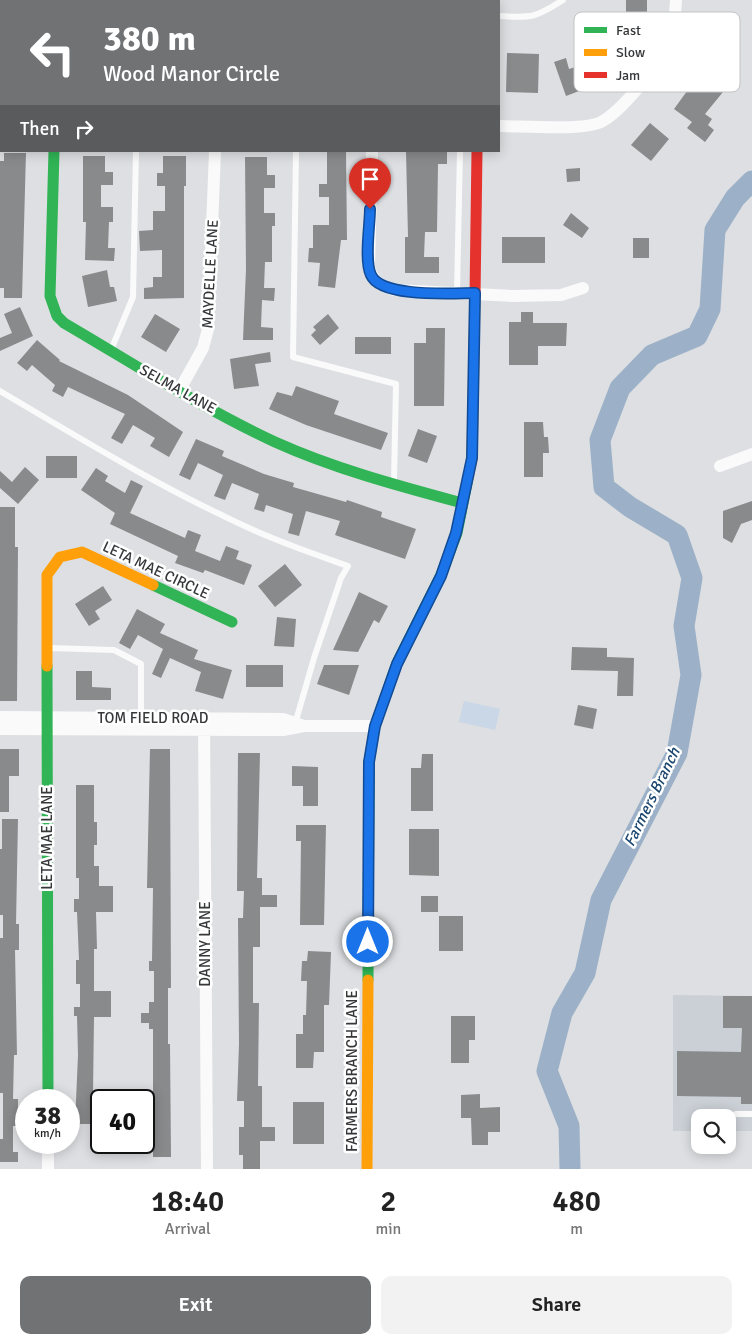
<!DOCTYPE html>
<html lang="en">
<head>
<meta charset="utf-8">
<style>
	body { margin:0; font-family:Signika,sans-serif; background:#f2f2f2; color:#222; height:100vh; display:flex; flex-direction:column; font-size:19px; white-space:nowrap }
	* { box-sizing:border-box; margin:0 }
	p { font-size:16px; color:#767676 }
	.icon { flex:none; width:28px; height:28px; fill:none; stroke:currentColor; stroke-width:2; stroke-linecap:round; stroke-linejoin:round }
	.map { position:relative; height:1169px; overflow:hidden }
	.drawer { display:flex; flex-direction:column; background:#fff; flex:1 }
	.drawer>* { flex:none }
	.banner { position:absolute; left:0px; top:0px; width:500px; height:152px; box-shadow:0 2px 12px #0003; background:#707274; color:#fff; overflow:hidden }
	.tools { position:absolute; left:691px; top:1109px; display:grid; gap:10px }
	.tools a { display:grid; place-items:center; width:45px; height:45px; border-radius:10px; background:#fff; box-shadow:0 2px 12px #0003; font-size:25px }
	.speed { position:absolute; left:15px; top:1089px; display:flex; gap:10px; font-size:25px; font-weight:700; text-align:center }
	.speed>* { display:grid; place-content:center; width:65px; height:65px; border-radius:50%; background:#fff; box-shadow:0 2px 12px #0003; line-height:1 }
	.speed small { font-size:12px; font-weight:400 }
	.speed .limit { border:2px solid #111; border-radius:8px; background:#fff; color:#111 }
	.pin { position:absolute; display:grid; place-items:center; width:42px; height:42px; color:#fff; margin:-51px -21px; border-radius:50% 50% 50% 0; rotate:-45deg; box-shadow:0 0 5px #0007 }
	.pin .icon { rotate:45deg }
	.me { position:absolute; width:55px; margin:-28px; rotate:0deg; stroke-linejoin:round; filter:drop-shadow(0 0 4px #0008) }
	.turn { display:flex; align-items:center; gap:18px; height:105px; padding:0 20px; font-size:22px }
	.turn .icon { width:65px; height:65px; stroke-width:2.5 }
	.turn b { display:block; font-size:35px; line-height:42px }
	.then { display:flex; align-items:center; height:48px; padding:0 20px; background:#0003; gap:10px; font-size:19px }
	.eta { display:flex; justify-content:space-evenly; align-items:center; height:85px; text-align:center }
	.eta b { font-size:30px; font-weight:600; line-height:35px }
	.button { display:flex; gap:10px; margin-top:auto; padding:10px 20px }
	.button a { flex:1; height:58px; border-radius:10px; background:#707274; color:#fff; font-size:20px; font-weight:600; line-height:58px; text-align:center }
	.button a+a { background:#f2f2f2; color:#222 }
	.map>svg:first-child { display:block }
	.built { fill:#cbd0d6 }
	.green { fill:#c9d7e6 }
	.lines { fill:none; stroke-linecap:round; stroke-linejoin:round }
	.river { stroke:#9cb1c7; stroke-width:21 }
	.building { fill:#898a8c }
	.lane { stroke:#fafafb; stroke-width:6 }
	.street { stroke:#fafafb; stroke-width:12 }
	.fast { stroke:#30b455; stroke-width:11 }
	.slow { stroke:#ff9f0a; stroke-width:11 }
	.jam { stroke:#e5322d; stroke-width:11 }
	.route-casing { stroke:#114b97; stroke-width:12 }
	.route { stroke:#1a73e8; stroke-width:9 }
	.labels { text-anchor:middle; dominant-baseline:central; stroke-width:5; stroke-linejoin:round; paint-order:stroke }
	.street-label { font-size:15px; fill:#363739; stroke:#fff }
	.water-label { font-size:16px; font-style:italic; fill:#1b4770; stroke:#fff }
	.key { fill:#fff; stroke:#c3c3c4; stroke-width:1 }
	.key-label { font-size:14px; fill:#363739 }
</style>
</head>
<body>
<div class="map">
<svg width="752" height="1169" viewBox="0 0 752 1169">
	<rect width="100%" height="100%" fill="#dddfe2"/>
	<!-- built -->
	<path class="built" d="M673,995L752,996V1131H728V1118H700V1131H673Z"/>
	<!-- green -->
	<path class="green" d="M464,701L500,709L495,730L459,722Z"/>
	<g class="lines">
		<!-- river -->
		<path class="river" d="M570,1169L569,1126L547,1071L562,1013L585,973L601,900L677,753L691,675L684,626L692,578L677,535L630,507L604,487L600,440L620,388L652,355L697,336L710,309L715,230L735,198L752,181"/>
	</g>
	<!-- building -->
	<path class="building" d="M626,0H647V15H626Z
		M707,23L726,30L711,83L723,92L705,114L712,119L708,125L714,130L705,142L687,128L692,122L674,109L690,87L680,80L699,54L695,53L701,33L704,34Z
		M507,53L539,54L538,93L506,92Z
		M566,58L569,69L588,63L595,85L566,96L554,62Z
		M650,123L669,139L651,161L631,145Z
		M327,151H346L347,240H341L335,288L318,286L320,263L308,262L309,248H313V225H329V197H319V184H327Z
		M406,151H447V164H438L437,232H425L424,257H439V273H405V237H408Z
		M4,153H26L22,298H4V288H0V161H4Z
		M83,156H105V172H113V185H101V207H113V222H109L108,248H115L114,261L85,260L86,222H83Z
		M163,156H186V186H184V298L144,299V288L153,287V277H162V250L140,251L139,231L153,230V211H165V186H157V173H163Z
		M245,157H267V175H275V188H264V213H275V226H272V262H265L264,288H275L274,301L262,300L261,327L273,328V340H243L246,269Z
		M580,168V181L567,182L566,169Z
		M571,213L589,228L582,238L563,225Z
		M502,237H545V263H502Z
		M633,238H649V258H633Z
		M107,270L110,287H114L117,301L88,307L82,276Z
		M20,307L33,336L0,351V338L12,333L4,314Z
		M521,312H533V323H567L566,346H538V365H509V322H521Z
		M155,314L180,329L166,352L141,337Z
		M328,314L339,328L320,345L311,335L316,330L313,327Z
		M426,328H445L444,406H414V343H426Z
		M355,337H391V354H355Z
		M37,340L60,360L59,361L128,395L183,432L169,457L150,446L155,438L133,425L122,444L111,438L125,414L68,387L63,397L52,391L55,385L32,365L27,371L17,363Z
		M270,352L271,362L255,364L259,386L234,389L230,359Z
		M296,386L339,401L334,414L388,433L381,450L306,425L269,409L277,392L292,396Z
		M524,422H543L544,437H548L549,453H543V477H524Z
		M418,429L437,436L427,463L408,456Z
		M196,439L224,451L222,456L264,474L294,483L293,487L346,502L347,500L382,512L381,517L416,529L405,559L335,535L340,521L306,511L299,536L288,533L293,514L266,505L264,512L254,509L259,494L232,483L225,500L214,496L223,475L198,463L190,480L179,475Z
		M46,456H77V478H46Z
		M25,467L39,480L18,504L0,488V471L12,482Z
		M96,468L108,476L105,481L125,493L131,480L143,486L130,513L185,538L188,530L201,535L195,551L220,561L226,546L239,551L236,559L252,565L244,585L205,570L203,573L175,563L178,556L110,524L115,513L81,490Z
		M752,501V520L741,524L732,543L723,538V511Z
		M0,507H15V547H18L17,701H0Z
		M285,564L302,585L275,607L258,586Z
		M103,586L112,600L95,611L100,619L89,626L75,604Z
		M359,592L388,606L379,623L374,620L358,652L333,650Z
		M137,609L165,624L160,633L198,650L194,659L232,670L223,699L195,691L201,672L170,658L161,678L152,674L163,649L138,635L130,649L119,643Z
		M277,617L296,619L294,647L274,646Z
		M572,647L607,648V657L634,658L633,696H617L618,671L571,670Z
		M246,665H283V687H246Z
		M324,665H359L349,695L317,684Z
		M76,671H92V687L111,688V700H76Z
		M578,705L597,709L593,729L574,725Z
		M0,749H19V776H9V812H0Z
		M150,749H170L171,988H168V1044H170L171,1157H153V1029H149V1023H141V1013H149V1002H154V971H149V961H152L153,888H147Z
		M238,753H260L257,878H262V895H277V907H260V947H253V1003H259L258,1086H262V1127H275V1141H260V1169H243V1155H239V1127H244V1101H237L239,1044L238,918H243L244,891H237Z
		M422,754H433V811H411V768H421Z
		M292,766L318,767V806H303V786H292Z
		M76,785H94V822H97V845H94V866H99V886H113V912H96L97,949H94V991H111V1017H94L93,1094H101V1124H75L78,1055L77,1016H74V1007H80V984H76V960H79L77,912H74V899H79V878H76Z
		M2,819H18L16,924H19V950H15L17,1055H14L13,1099H18V1126H13V1152H18V1162H0V1139H3V1093H0V938H3V915H0V849H2Z
		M296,825H326L324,925H300L301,841H296Z
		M409,829H439V876L409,875Z
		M421,896H438V912H421Z
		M439,916H463V951H439Z
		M308,951L331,952L329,1005H324V1052H314L313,1068H296V1034H303V1015H306L307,981H301L302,961H307Z
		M723,996H752V1104H741V1097L677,1096V1051L741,1052L742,1028H723Z
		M451,1016H475V1040H469V1063H451Z
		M480,1094V1108L500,1107V1132H488V1145H472L471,1118H461V1095Z
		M293,1102H324V1144H293Z"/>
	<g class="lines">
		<!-- lane -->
		<path class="lane" d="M138,1V0
			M298,1V0
			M462,1V0
			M499,16C532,18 535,18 563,0
			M296,151L293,357L396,384L394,482
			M457,293L460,151
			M111,350L133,297L136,151
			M0,391C81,439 163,489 249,528C281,543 314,554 348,566L341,578L314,658L295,724
			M49,648L114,650L141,664V718
			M736,1114H752"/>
		<!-- street -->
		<path class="street" d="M58,1V0
			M218,1V0
			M377,1V0
			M499,126C522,126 583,131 601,122C621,112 662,62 670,41C675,28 675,14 676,0
			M372,151L369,267C372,281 380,285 394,290L513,296L561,295L583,288
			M179,391L203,348L208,329L215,151
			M720,466L752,454
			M0,717L283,719L304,726
			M204,718L207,1169
			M0,729L283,730L304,726H375
			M48,1142V1169"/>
		<!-- fast -->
		<path class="fast" d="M480,0V1
			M54,151L50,296L57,316L64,323C134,364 202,408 275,442C335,469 399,486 462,503
			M153,585L232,622
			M47,666L48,1100
			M368,980L369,762L375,726L397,663L441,575L457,533L467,483"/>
		<!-- slow -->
		<path class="slow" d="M467,483L472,459L475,297
			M47,666V575L60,557L82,552L153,585
			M367,1169L368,980"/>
		<!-- jam -->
		<path class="jam" d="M475,297L477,151"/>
	</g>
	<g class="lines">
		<!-- route casing -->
		<g class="route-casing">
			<path id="route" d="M368,942L369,762L375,726L397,664L441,576L456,533L472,458L475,293C452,293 381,298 371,275C364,261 370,225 370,209"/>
		</g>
		<!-- route -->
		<use href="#route" class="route"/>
	</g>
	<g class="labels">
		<!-- street labels -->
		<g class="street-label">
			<text transform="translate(210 274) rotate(-87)">MAYDELLE LANE</text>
			<text transform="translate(178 389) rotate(29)">SELMA LANE</text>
			<text transform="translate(156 570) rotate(25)">LETA MAE CIRCLE</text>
			<text x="153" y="718">TOM FIELD ROAD</text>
			<text transform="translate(47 838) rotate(-90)">LETA MAE LANE</text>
			<text transform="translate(205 944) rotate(-90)">DANNY LANE</text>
			<text transform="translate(352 1071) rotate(-90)">FARMERS BRANCH LANE</text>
		</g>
		<!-- water labels -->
		<g class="water-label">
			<text transform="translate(652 797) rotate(-64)">Farmers Branch</text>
		</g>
	</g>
	<!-- legend -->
	<rect x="574" y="12" width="166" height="80" rx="8" class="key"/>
	<rect x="584" y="27" width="23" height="6" fill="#30b455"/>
	<rect x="584" y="49" width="23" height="7" fill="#ff9f0a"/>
	<rect x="584" y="72" width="23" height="6" fill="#e5322d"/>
	<g class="key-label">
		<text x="616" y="35">Fast</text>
		<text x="616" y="57">Slow</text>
		<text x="616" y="80">Jam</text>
	</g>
</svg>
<div class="tools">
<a><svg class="icon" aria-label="search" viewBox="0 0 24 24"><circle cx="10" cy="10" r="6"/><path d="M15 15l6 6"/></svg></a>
</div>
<div class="speed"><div>38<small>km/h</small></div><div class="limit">40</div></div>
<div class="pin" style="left:370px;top:209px;background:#d93025"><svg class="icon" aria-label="arrive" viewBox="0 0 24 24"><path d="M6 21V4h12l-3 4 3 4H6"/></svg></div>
<svg class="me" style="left:368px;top:942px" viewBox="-20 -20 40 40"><circle r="17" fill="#1a73e8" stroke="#fff" stroke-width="3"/><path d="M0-11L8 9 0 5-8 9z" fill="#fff"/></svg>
<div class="banner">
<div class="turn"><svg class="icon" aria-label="left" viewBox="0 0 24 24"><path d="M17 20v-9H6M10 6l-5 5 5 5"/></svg><div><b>380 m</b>Wood Manor Circle</div></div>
<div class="then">Then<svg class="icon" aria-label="right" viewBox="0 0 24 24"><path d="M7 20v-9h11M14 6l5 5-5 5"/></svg></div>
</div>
</div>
<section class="drawer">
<div class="eta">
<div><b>18:40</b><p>Arrival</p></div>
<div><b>2</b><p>min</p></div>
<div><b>480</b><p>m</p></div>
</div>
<div class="button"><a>Exit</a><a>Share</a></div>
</section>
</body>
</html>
